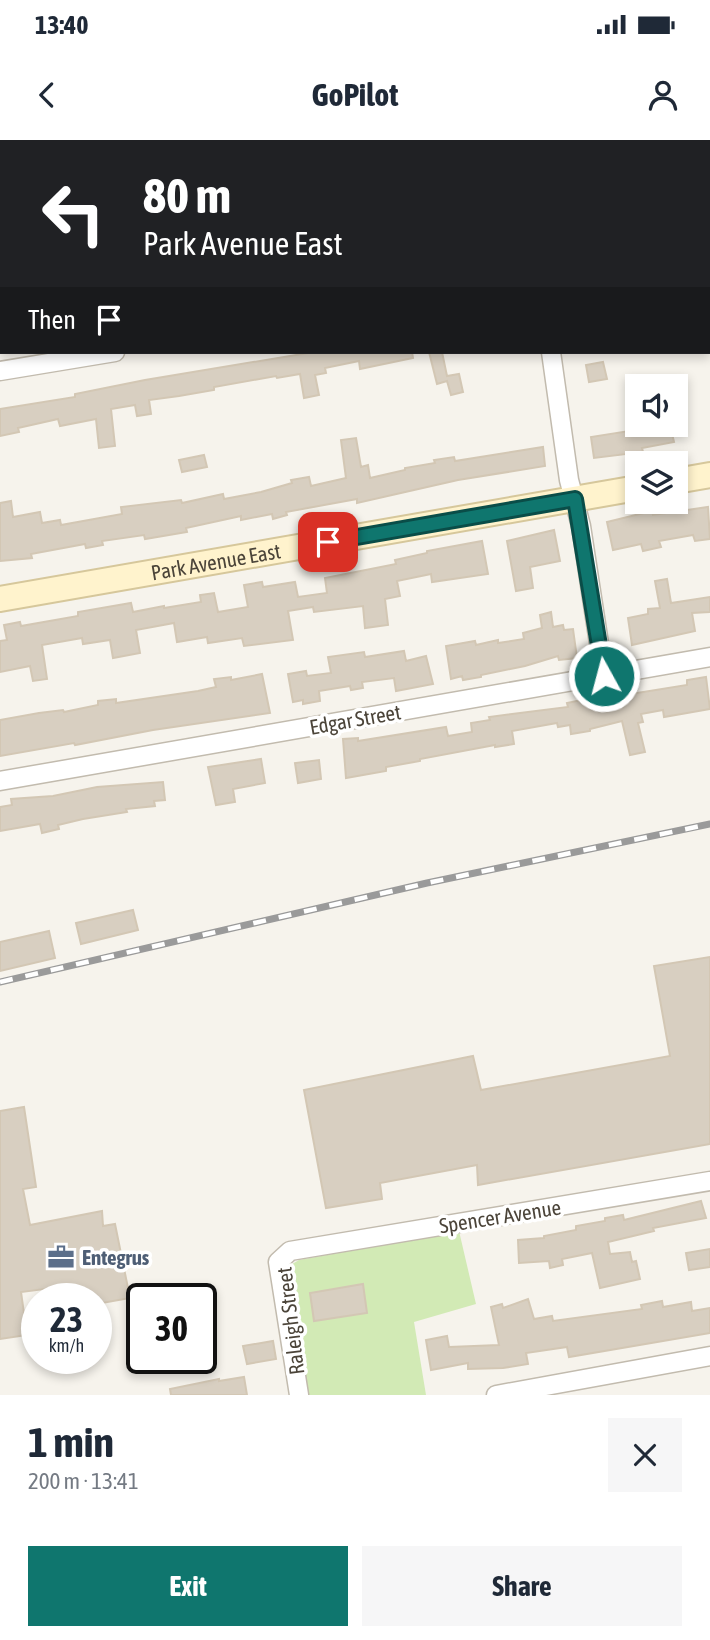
<!DOCTYPE html>
<html lang="en">
<head>
<meta charset="utf-8">
<style>
	body { margin:0; font-family:"Asap Condensed",sans-serif; background:#f6f6f7; color:#1f2937; height:100vh; display:flex; flex-direction:column; font-size:26px; white-space:nowrap }
	* { box-sizing:border-box; margin:0 }
	p { font-size:23px; color:#747a83 }
	.icon { flex:none; width:38px; height:38px; fill:none; stroke:currentColor; stroke-width:2; stroke-linecap:round; stroke-linejoin:round }
	.map { position:relative; height:1255px; overflow:hidden }
	.side { display:flex; flex-direction:column; background:#fff; flex:1 }
	.side>* { flex:none }
	.banner { position:absolute; left:0px; top:0px; width:710px; height:214px; box-shadow:0 4px 10px #0003; background:#202124; color:#fff; overflow:hidden }
	.controls { position:absolute; left:625px; top:234px; display:grid; gap:14px }
	.controls a { display:grid; place-items:center; width:63px; height:63px; border-radius:0px; background:#fff; box-shadow:0 4px 10px #0003; font-size:35px }
	.speed { position:absolute; left:21px; top:1143px; display:flex; gap:14px; font-size:35px; font-weight:700; text-align:center }
	.speed>* { display:grid; place-content:center; width:91px; height:91px; border-radius:50%; background:#fff; box-shadow:0 4px 10px #0003; line-height:1 }
	.speed small { font-size:18px; font-weight:400 }
	.speed .limit { border:4px solid #111; border-radius:10px; background:#fff; color:#111 }
	.pin { position:absolute; display:grid; place-items:center; width:60px; height:60px; color:#fff; margin:-30px; border-radius:14px; box-shadow:0 4px 10px #0006 }
	.me { position:absolute; width:77px; margin:-38px; rotate:353deg; stroke-linejoin:round; filter:drop-shadow(0 0 5px #0008) }
	.turn { display:flex; align-items:center; gap:24px; height:147px; padding:0 28px; font-size:32px }
	.turn .icon { width:91px; height:91px; stroke-width:2.5 }
	.turn b { display:block; font-size:49px; line-height:60px }
	.then { display:flex; align-items:center; height:66px; padding:0 28px; background:#0003; gap:14px; font-size:26px }
	.round { display:grid; place-items:center; flex:none; width:74px; height:74px; border-radius:0px; background:#f6f6f7 }
	.overview { display:flex; align-items:center; justify-content:space-between; height:119px; padding:0 28px }
	h1 { font-size:42px; font-weight:700; line-height:52px }
	.cta { display:flex; gap:14px; margin-top:auto; padding:14px 28px }
	.cta a { flex:1; height:80px; border-radius:0px; background:#0f766e; color:#fff; font-size:28px; font-weight:700; line-height:80px; text-align:center }
	.cta a+a { background:#f6f6f7; color:#1f2937 }
	.status { display:flex; justify-content:space-between; align-items:center; height:49px; padding:0 35px; background:#fff; direction:ltr }
	.status svg { height:19px; fill:currentColor }
	header { display:flex; justify-content:space-between; align-items:center; height:91px; padding:0 28px; background:#fff; font-size:32px; font-weight:700 }
	.map>svg:first-child { display:block }
	.green { fill:#d2eab5 }
	.building { fill:#d8cfc1; stroke:#d3c7b4; stroke-width:2 }
	.lines { fill:none; stroke-linecap:round; stroke-linejoin:round }
	.minor-casing { stroke:#c2bbae; stroke-width:21 }
	.secondary-casing { stroke:#d6c79b; stroke-width:28 }
	.minor { stroke:#fff; stroke-width:18 }
	.secondary { stroke:#fff3cd; stroke-width:24 }
	.rail-casing { stroke:#9a9a9a; stroke-width:7 }
	.rail { stroke:#fff; stroke-width:4.5; stroke-dasharray:13; stroke-linecap:butt }
	.route-casing { stroke:#0a4d48; stroke-width:18 }
	.route { stroke:#0f766e; stroke-width:12 }
	.labels { text-anchor:middle; dominant-baseline:central; stroke-width:7; stroke-linejoin:round; paint-order:stroke }
	.street-label { font-size:21px; fill:#4b4439; stroke:#fff }
	.service-label { font-size:21px; font-weight:bold; fill:#4e5e75; stroke:#fff; text-anchor:start }
</style>
</head>
<body>
<div class="status"><b>13:40</b><svg viewBox="0 0 49 12"><path d="M0 12V9h3v3zM5 12V6h3v6zM10 12V3h3v9zM15 12V0h3v12zM26 1h20v11H26zM47 4h2v5h-2z"/></svg></div>
<header><svg class="icon" aria-label="back" viewBox="0 0 24 24"><path d="M15 5l-7 7 7 7"/></svg>GoPilot<svg class="icon" aria-label="person" viewBox="0 0 24 24"><circle cx="12" cy="8" r="4"/><path d="M4 21q1-7 8-7t8 7"/></svg></header>
<div class="map">
<svg width="710" height="1255" viewBox="0 0 710 1255">
	<rect width="100%" height="100%" fill="#f6f3ec"/>
	<!-- green -->
	<path class="green" d="M459,1091L476,1164L414,1182L426,1255H309L286,1136L289,1126L299,1120Z"/>
	<!-- building -->
	<path class="building" d="M314,212H412L413,218L360,229L359,221L325,228L326,233L315,235L319,255L304,258L300,234L277,238L276,236L214,247V250L179,256L149,260L151,274L137,276L135,265L111,269L115,306L99,308L96,279L60,286L58,279L18,288L19,292L0,296V269L75,257V254L145,240Z
		M429,212H442L447,236L459,234L463,252L451,255L447,241L437,244Z
		M603,222L607,239L589,242L586,225Z
		M655,285H670L674,302L642,308L643,312L594,318L591,297L655,287Z
		M356,298L361,327L368,325L370,338L405,330V328L435,323L434,320L454,317L455,321L543,307L545,326L458,340L357,363V359L286,372L287,375L273,379L272,374L241,380V376L186,388L187,392L145,399L144,395L102,401L103,405L86,408L85,404L31,414L32,418L0,421V363L11,361L13,377L40,372L42,383L60,380L61,385L122,374L121,367L181,360L182,363L223,354L224,359L261,352L292,343L291,340L309,337L311,346L346,338L341,300Z
		M204,315L207,327L182,332L179,320Z
		M708,367L710,399L695,401L693,395L659,401L661,407L643,411L641,404L613,410L607,382L652,371L653,375Z
		M554,390L560,421L530,427L533,448L516,451L507,401Z
		M482,401L488,434L432,442L431,434L397,441L400,456L385,459L388,485L365,488L363,466L314,472L313,467L288,471L293,500L244,506L242,498L208,503L207,497L177,502L174,483L136,490L140,513L113,518L110,500L83,504L82,498L42,505L47,539L33,541L30,526L0,532V501L7,500L4,485L20,482L21,486L78,476V472L131,463L133,472L164,466V468L201,462L200,455L214,453L218,472L248,467L244,445L262,442L263,447L295,442L298,457L327,453L325,438L396,424L395,420L427,413V411Z
		M667,439L671,463L710,457V472L692,473L695,491L632,505L628,478L648,474V469L660,468L655,441Z
		M551,472L553,487L563,485L564,490L573,489L577,518L559,520L558,516L525,526L481,535V537L463,540L462,536L451,539L446,506L475,501L476,505L498,500V503L524,499L523,493L542,488L540,475Z
		M404,511L406,521L426,516L433,544L396,551L394,538L362,542L363,548L351,550L350,546L319,551L320,561L303,564V560L293,562L288,534L306,531L307,536L331,533L328,517L364,512L365,517Z
		M262,534L270,573L153,590L75,605L74,603L0,616V580L39,573L63,570L64,572L98,565V561L116,559V563L198,551L216,547L214,539L231,537V540Z
		M706,537L710,569L664,577L663,570L641,574L643,582L638,583L645,612L630,615L622,581L590,589V591L571,594L570,585L558,587L557,583L512,591L514,604L495,607V605L420,619V621L386,627V631L346,638L343,599L358,598V601L446,587L448,596L472,592L471,583L490,580L489,577L568,567L567,563L606,555V558L687,545V540Z
		M261,619L265,643L233,649L235,662L216,665L208,627Z
		M319,620L321,639L298,643L295,623Z
		M163,642L165,660L154,661L155,666L126,669L127,672L83,679L58,685L59,689L42,693L40,684L0,691V667L12,665L11,659L53,656L97,647Z
		M133,770L138,790L81,804L76,783Z
		M49,791L55,818L0,831V802Z
		M710,817V1004L478,1045L477,1025L380,1043L382,1059L326,1068L304,950L473,916L481,950L670,916L654,826Z
		M24,967L36,1047L23,1049L30,1085L102,1071L103,1086L115,1084L130,1158L96,1164V1158H54L52,1148L21,1152L27,1195L0,1199V971Z
		M701,1061L706,1078L653,1088L654,1091L608,1102L610,1114L630,1112L632,1122L636,1121L640,1139L600,1148L592,1113L562,1119L563,1125L550,1128L549,1121L519,1123L518,1100L544,1098V1096L576,1090V1086L605,1081V1078L623,1075L624,1080Z
		M710,1109V1127L689,1130L686,1113Z
		M363,1144L367,1173L314,1181L310,1153Z
		M528,1159L534,1179L552,1176L553,1181L642,1169L641,1165L662,1161L663,1167L691,1162L692,1171L710,1168V1193L569,1217L567,1207L526,1213L528,1224L503,1228L468,1229V1223L431,1230L426,1200L447,1196L449,1207L499,1205L491,1167L502,1164L503,1168Z
		M273,1201L276,1219L247,1224L243,1206Z
		M244,1237L247,1255H171L170,1249L219,1239V1241Z"/>
	<g class="lines">
		<!-- minor casing -->
		<g class="minor-casing">
			<path id="minor" d="M511,0L512,2
				M267,2L277,0
				M0,49L2,48
				M709,112H710
				M551,212L569,340L581,386L604,536
				M0,231L115,212
				M0,641L710,517
				M299,1255L278,1122L290,1111L710,1041
				M496,1255L710,1216"/>
		</g>
		<!-- secondary casing -->
		<g class="secondary-casing">
			<g id="secondary">
				<path d="M676,341L710,335"/>
				<path id="s1" d="M0,459L637,348"/>
			</g>
		</g>
		<!-- minor -->
		<use href="#minor" class="minor"/>
		<!-- secondary -->
		<use href="#secondary" class="secondary"/>
		<!-- rail casing -->
		<g class="rail-casing">
			<path id="rail" d="M0,842L427,743L710,684"/>
		</g>
		<!-- rail -->
		<use href="#rail" class="rail"/>
	</g>
	<g class="lines">
		<!-- route casing -->
		<g class="route-casing">
			<path id="route" d="M328,402L575,359L604,536"/>
		</g>
		<!-- route -->
		<use href="#route" class="route"/>
	</g>
	<!-- icons -->
	<defs>
		<g id="office-bare" transform="scale(2.1)"><path d="M-6-3h4V-5.5h4V-3h4V5H-6ZM-1-4.5V-3h2v-1.5ZM-6 0V1H6V0Z" fill="#5c6f8a" stroke="#fff" stroke-width="2.5" paint-order="stroke"/></g>
	</defs>
	<g fill-rule="evenodd">
		<use href="#office-bare" x="61" y="1117"/>
	</g>
	<g class="labels">
		<!-- street labels -->
		<g class="street-label">
			<text stroke="none"><textPath href="#s1" startOffset="219">Park Avenue East</textPath></text>
			<text transform="translate(355 579) rotate(-10)">Edgar Street</text>
			<text transform="translate(500 1076) rotate(-9)">Spencer Avenue</text>
			<text transform="translate(290 1181) rotate(-97)">Raleigh Street</text>
		</g>
		<!-- service labels -->
		<g class="service-label">
			<text x="82" y="1117">Entegrus</text>
		</g>
	</g>
</svg>
<div class="controls">
<a><svg class="icon" aria-label="sound" viewBox="0 0 24 24"><path d="M4 9h4l5-4v14l-5-4H4zM17 9q2 3 0 6"/></svg></a>
<a><svg class="icon" aria-label="layers" viewBox="0 0 24 24"><path d="M12 4l9 5-9 5-9-5zM3 14l9 5 9-5"/></svg></a>
</div>
<div class="speed"><div>23<small>km/h</small></div><div class="limit">30</div></div>
<div class="pin" style="left:328px;top:402px;background:#d93025"><svg class="icon" aria-label="arrive" viewBox="0 0 24 24"><path d="M6 21V4h12l-3 4 3 4H6"/></svg></div>
<svg class="me" style="left:604px;top:536px" viewBox="-20 -20 40 40"><circle r="17" fill="#0f766e" stroke="#fff" stroke-width="3"/><path d="M0-11L8 9 0 5-8 9z" fill="#fff"/></svg>
<div class="banner">
<div class="turn"><svg class="icon" aria-label="left" viewBox="0 0 24 24"><path d="M17 20v-9H6M10 6l-5 5 5 5"/></svg><div><b>80 m</b>Park Avenue East</div></div>
<div class="then">Then<svg class="icon" aria-label="arrive" viewBox="0 0 24 24"><path d="M6 21V4h12l-3 4 3 4H6"/></svg></div>
</div>
</div>
<section class="side">
<div class="overview"><div><h1>1 min</h1><p>200 m · 13:41</p></div><a class="round"><svg class="icon" aria-label="close" viewBox="0 0 24 24"><path d="M6 6l12 12M18 6L6 18"/></svg></a></div>
<div class="cta"><a>Exit</a><a>Share</a></div>
</section>
</body>
</html>
